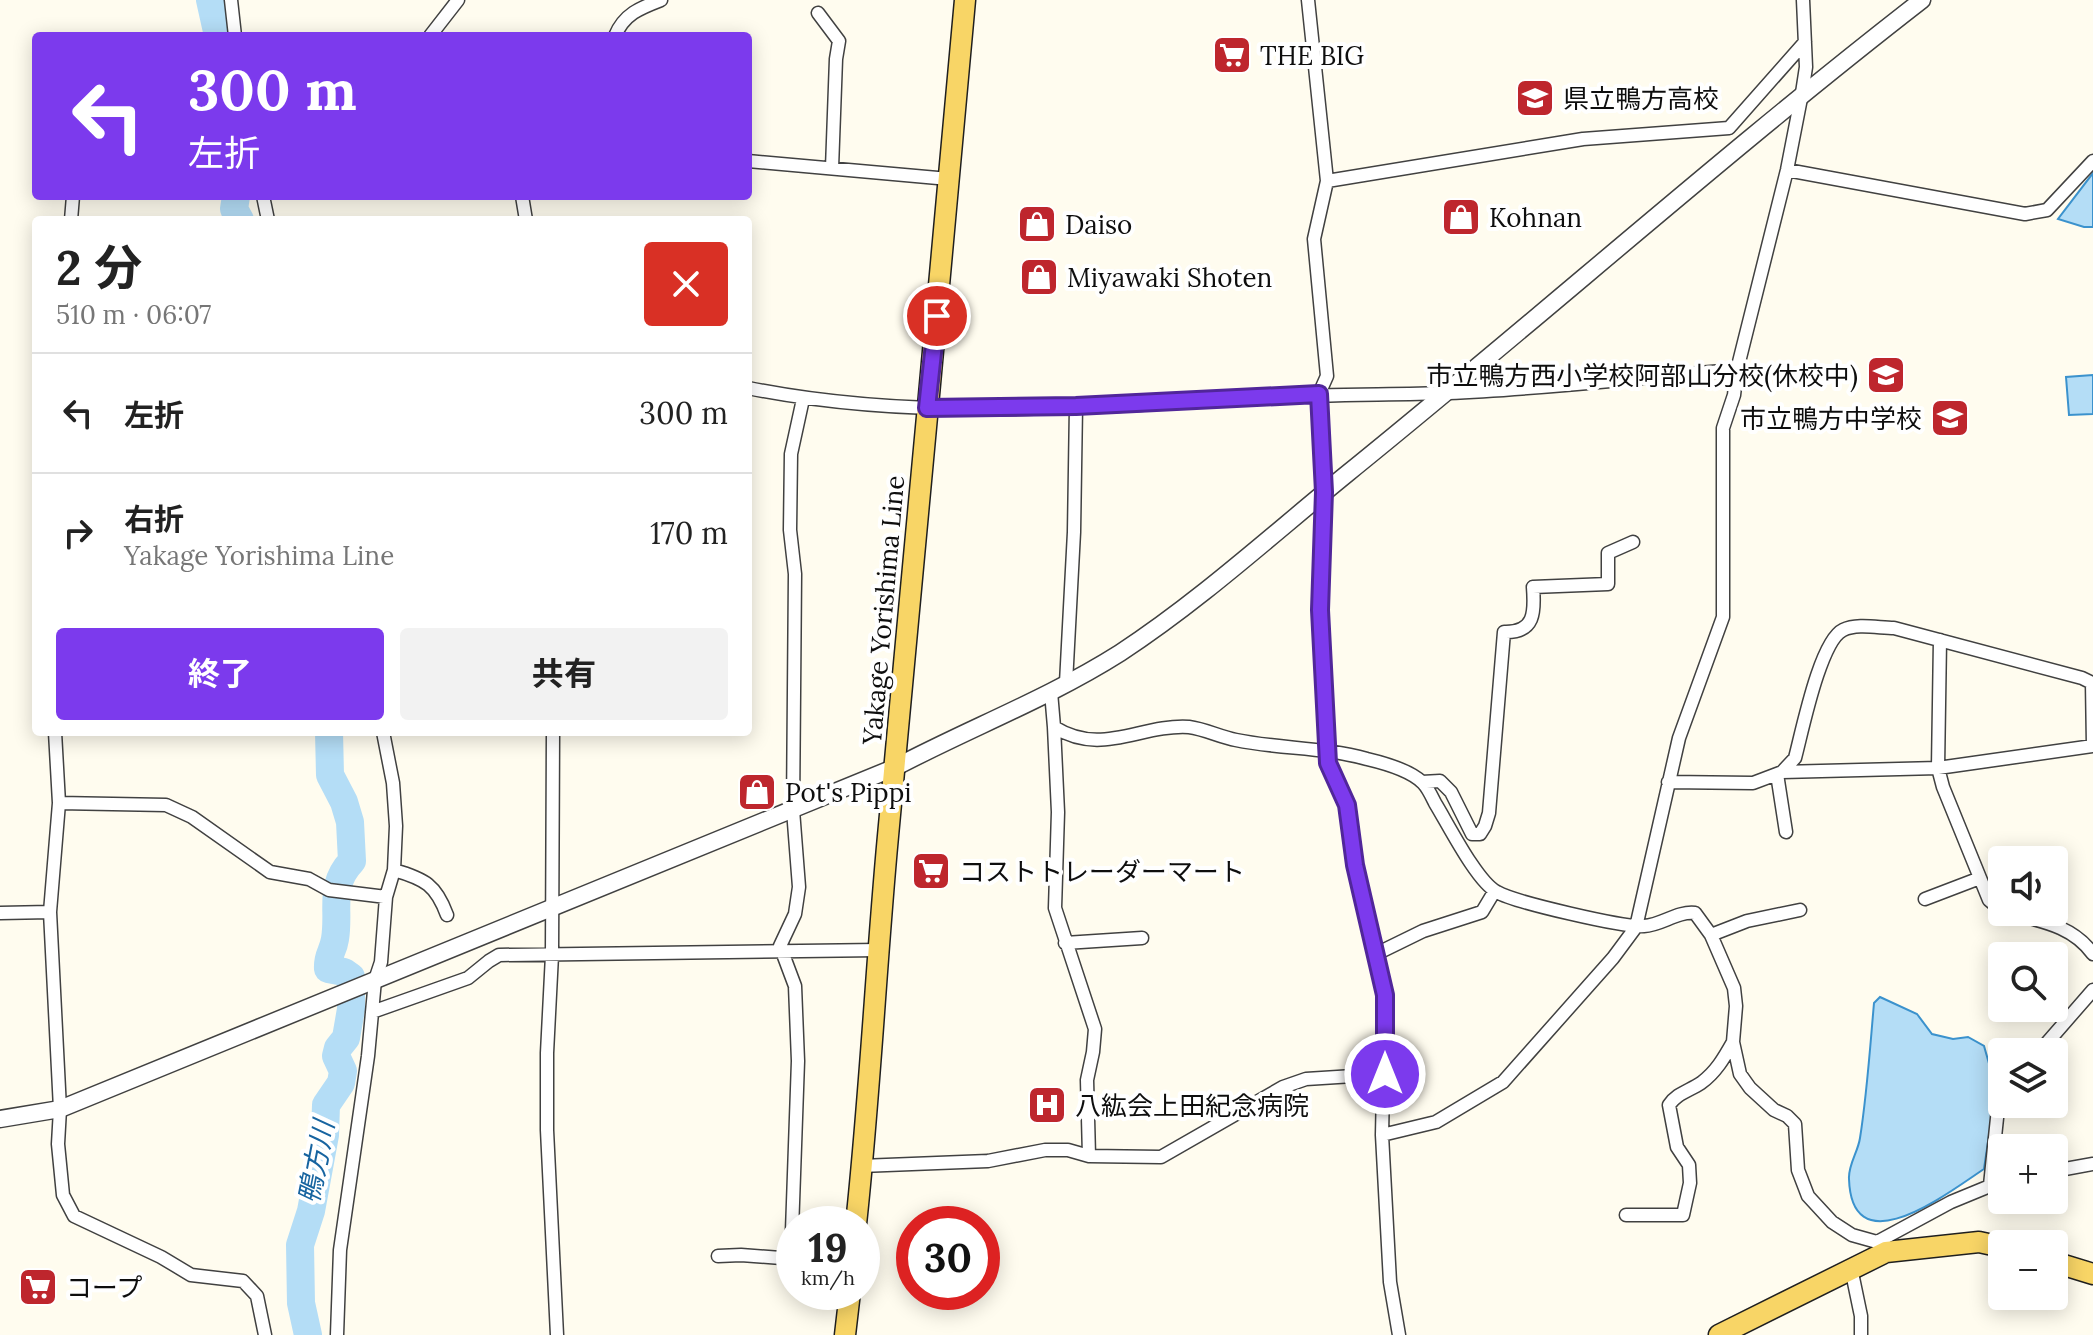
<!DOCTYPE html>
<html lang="ja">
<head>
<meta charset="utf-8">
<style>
	body { margin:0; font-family:Lora,"Noto Sans JP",serif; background:#f2f2f2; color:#222; height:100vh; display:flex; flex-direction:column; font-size:30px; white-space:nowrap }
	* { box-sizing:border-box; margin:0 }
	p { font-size:26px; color:#767676 }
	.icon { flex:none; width:44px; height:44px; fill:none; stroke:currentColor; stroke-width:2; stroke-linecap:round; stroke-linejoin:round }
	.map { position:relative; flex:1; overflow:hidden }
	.drawer { position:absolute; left:32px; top:216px; width:720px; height:520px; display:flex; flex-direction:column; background:#fff; border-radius:8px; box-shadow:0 4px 20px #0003 }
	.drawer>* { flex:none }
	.hud { position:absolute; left:32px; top:32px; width:720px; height:168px; border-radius:8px; box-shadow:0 4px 20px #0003; background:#7c3aed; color:#fff; overflow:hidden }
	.controls { position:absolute; left:1988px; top:846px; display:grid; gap:16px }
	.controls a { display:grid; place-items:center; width:80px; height:80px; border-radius:8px; background:#fff; box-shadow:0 4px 20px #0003; font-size:40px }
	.speed { position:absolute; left:776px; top:1206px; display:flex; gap:16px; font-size:40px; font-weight:700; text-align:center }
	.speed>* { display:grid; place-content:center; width:104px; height:104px; border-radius:50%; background:#fff; box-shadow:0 4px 20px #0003; line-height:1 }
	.speed small { font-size:20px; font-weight:400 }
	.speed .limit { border:12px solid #d22; background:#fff; color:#111 }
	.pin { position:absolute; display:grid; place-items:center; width:68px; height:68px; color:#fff; margin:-34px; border:4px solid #fff; border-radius:50%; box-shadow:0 2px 8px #0007 }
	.me { position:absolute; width:88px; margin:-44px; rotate:0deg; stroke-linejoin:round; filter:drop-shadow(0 0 6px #0008) }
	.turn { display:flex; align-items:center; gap:28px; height:168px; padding:0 24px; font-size:36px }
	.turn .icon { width:104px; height:104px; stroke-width:2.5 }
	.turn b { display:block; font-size:56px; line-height:68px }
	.round { display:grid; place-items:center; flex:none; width:84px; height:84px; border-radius:8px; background:#f2f2f2 }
	.overview { display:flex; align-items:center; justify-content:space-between; height:136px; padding:0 24px }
	h1 { font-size:48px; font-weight:700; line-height:60px }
	.action { display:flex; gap:16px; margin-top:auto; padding:16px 24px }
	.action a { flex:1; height:92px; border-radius:8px; background:#7c3aed; color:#fff; font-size:32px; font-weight:700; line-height:92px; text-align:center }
	.action a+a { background:#f2f2f2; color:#222 }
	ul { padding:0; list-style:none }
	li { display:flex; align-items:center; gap:24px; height:120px; padding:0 24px; border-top:2px solid #e0e0e0 }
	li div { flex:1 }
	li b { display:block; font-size:30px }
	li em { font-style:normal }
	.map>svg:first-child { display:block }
	.water { fill:#b4ddf6; stroke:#3b92cd; stroke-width:2 }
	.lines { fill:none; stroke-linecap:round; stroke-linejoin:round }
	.river { stroke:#b4ddf6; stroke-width:28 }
	.minor-casing { stroke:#414141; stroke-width:15 }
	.tertiary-casing { stroke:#414141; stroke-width:19 }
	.primary-casing { stroke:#1f1f1f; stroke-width:23 }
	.minor { stroke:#fff; stroke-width:12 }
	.tertiary { stroke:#fff; stroke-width:16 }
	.primary { stroke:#f8d566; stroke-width:20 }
	.route-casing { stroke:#51269a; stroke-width:20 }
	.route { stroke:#7c3aed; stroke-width:14 }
	.labels { text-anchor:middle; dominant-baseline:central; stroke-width:8; stroke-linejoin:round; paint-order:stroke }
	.poi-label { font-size:26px; fill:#0e0e0e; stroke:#fff; text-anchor:start }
	.street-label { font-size:26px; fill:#0e0e0e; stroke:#fff }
	.water-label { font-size:28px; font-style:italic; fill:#1764a0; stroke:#fff }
</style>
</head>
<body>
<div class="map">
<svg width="2093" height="1335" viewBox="0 0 2093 1335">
	<rect width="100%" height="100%" fill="#fffcef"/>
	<!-- water -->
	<path class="water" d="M2093,173V227H2084L2058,219Z
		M2093,375V414L2069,415L2066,377Z
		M1880,997L1917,1014L1932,1034L1953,1039L1968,1037L1984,1046L1996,1088L1984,1169C1949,1192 1852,1268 1849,1179C1848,1165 1858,1152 1860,1138C1867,1094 1870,1048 1874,1003Z"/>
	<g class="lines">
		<!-- river -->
		<path class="river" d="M210,0L218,36
			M236,196L234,209L240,220
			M308,1335L301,1303L300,1245L311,1211L325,1135L326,1105L341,1083L343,1071L336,1056L338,1048L346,1038L351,1009V977L344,972L328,969C327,955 333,952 335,939C340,909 328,886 352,861L350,822L344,802L330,775L329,732"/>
		<!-- minor casing -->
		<g class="minor-casing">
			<path id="minor" d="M231,0L235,36
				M1308,0L1327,181L1314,239L1327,376L1319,394L1324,492L1320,610L1328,763L1347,805L1355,865L1385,995L1382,1135L1390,1282L1399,1335
				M818,13L839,41L836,59L832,168
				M430,36L458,0
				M615,36C624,14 640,8 661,0
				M748,161L949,179
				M1787,170L2025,214L2047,210L2093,161
				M1327,181L1583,139L1729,128L1805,42
				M263,196L268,220
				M522,196L526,220
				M71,220L73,196
				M748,388C915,422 1091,407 1260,398C1323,394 1385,395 1448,393C1545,389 1641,377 1737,370
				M1940,640L1938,768L1943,787L1989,900L2002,911
				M1066,683L1074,532L1076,406
				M1051,692L1054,727C1102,757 1140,724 1189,727C1205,729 1220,737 1236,740C1280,749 1324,747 1367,759C1384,763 1411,771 1423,783C1428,788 1432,797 1435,803C1448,824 1477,882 1497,892C1514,902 1625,928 1644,926C1662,925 1677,911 1695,913L1711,935L1734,988L1736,1006L1733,1042L1740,1074L1750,1088L1774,1110L1787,1116L1795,1124L1798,1170L1808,1196L1832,1222L1852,1235L1877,1242L1886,1252
				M1054,727L1058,812L1055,908L1095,1029L1093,1052L1087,1080L1089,1156
				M55,732L59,803L50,912L60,1109L58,1144L63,1195L74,1216L161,1257L191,1275L243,1281L257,1296L265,1335
				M553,732L552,955L547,1053V1130L557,1335
				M1782,772L1938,768L2093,746
				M1777,774L1786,832
				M1422,782L1440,781L1451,792L1472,834H1480L1485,826L1489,813L1504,632C1535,633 1535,612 1533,587L1608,584V553L1633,542
				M1668,782L1753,783L1782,772L1795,758C1802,732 1820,641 1843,630C1857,623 1879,628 1894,628L2082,678L2092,683L2093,746
				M59,803L166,805L192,817L270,872L309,879L329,890L386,897
				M394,870C425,879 436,885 447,915
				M1925,899L1980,878
				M2006,912C2040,921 2072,925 2093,954
				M0,913L50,912
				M1711,935L1747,921L1800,910
				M1065,943L1142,938
				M1376,954L1423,931L1482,912L1494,892
				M372,1012L468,978L489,961L499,955L879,950
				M2039,1052L2093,990
				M1382,1135L1436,1122L1503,1082L1613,958L1636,927L1679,738L1723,617V428L1734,395L1737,370L1787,170L1802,93L1806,67L1803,0
				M861,1166L988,1161L1045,1150H1068L1089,1156L1161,1157L1283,1087L1306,1079L1385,1074
				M2054,1171L2093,1164
				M1990,1185L1999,1099L2002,1094
				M1626,1215H1683L1690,1183L1689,1165L1677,1147L1669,1105C1677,1093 1689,1091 1701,1083C1716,1072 1724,1058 1733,1042
				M1877,1242L1951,1202L2002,1181
				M718,1256L741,1255L794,1259
				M791,1259L798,1061L795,986L780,946L795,914L799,887L793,810L795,574L790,530L791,454L803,399
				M1851,1268L1861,1316V1335
				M337,1335L340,1250L368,1056L375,980L381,962L386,897L394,870L396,826L393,783L383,732"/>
		</g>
		<!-- tertiary casing -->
		<g class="tertiary-casing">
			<path id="tertiary" d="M0,1119L60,1109L896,767C970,728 1049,698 1120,653C1201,600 1274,533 1348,473C1541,317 1726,152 1922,0"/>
		</g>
		<!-- primary casing -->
		<g class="primary-casing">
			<path id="primary" d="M856,1224C870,1095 876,965 888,836C914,557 940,279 965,0
				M2054,1262L2093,1274
				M845,1335L850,1292
				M1719,1335L1886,1252L1979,1242L2002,1247"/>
		</g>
		<!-- minor -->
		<use href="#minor" class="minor"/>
		<!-- tertiary -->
		<use href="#tertiary" class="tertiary"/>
		<!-- primary -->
		<use href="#primary" class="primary"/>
	</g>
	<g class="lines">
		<!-- route casing -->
		<g class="route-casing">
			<path id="route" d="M937,316L927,408L1076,406L1319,394L1324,492L1320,610L1328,763L1347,805L1355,865L1385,995V1074"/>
		</g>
		<!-- route -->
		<use href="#route" class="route"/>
	</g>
	<!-- icons -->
	<defs>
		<g id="supermarket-square" transform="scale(2)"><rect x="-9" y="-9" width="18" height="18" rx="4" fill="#be262d" stroke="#fff"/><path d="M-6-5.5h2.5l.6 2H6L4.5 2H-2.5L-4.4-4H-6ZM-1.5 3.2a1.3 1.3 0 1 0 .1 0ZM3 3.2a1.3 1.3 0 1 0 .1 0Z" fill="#fff"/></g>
		<g id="school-square" transform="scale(2)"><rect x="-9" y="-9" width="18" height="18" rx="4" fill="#be262d" stroke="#fff"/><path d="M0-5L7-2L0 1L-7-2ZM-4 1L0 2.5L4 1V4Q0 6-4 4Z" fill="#fff"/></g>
		<g id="shop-square" transform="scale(2)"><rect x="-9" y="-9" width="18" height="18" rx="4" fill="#be262d" stroke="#fff"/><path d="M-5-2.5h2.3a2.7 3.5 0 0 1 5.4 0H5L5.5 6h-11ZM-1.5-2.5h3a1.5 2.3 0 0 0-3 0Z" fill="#fff"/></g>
		<g id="hospital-square" transform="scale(2)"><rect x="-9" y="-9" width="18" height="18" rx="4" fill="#be262d" stroke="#fff"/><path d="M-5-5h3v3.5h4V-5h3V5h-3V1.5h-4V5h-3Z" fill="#fff"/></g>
	</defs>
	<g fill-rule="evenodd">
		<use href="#supermarket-square" x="1232" y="55"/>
		<use href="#school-square" x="1535" y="98"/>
		<use href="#shop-square" x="1461" y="217"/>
		<use href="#shop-square" x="1037" y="224"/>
		<use href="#shop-square" x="1039" y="277"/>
		<use href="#school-square" x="1886" y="375"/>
		<use href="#school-square" x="1950" y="418"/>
		<use href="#shop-square" x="757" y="792"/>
		<use href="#supermarket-square" x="931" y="871"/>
		<use href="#hospital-square" x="1047" y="1105"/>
		<use href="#supermarket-square" x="38" y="1287"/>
	</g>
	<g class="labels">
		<!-- poi labels -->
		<g class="poi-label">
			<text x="1260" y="55">THE BIG</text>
			<text x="1563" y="98">県立鴨方高校</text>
			<text x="1489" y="217">Kohnan</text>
			<text x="1065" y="224">Daiso</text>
			<text x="1067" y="277">Miyawaki Shoten</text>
			<text x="1858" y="375" text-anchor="end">市立鴨方西小学校阿部山分校(休校中)</text>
			<text x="1922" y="418" text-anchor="end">市立鴨方中学校</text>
			<text x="785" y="792">Pot's Pippi</text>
			<text x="959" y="871">コストトレーダーマート</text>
			<text x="1075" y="1105">八紘会上田紀念病院</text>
			<text x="66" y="1287">コープ</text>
		</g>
		<!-- street labels -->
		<g class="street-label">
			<text transform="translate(883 610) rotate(-85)">Yakage Yorishima Line</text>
		</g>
		<!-- water labels -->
		<g class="water-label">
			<text transform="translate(316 1162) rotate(-79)">鴨方川</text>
		</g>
	</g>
</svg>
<div class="controls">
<a><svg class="icon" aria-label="sound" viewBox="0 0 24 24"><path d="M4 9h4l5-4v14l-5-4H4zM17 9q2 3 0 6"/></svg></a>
<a><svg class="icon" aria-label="search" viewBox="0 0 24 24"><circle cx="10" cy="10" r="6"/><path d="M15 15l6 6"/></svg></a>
<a><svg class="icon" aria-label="layers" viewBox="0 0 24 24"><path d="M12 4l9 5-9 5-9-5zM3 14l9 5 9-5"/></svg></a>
<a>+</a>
<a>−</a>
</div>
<div class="speed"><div>19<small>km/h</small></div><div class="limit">30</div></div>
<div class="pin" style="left:937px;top:316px;background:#d93025"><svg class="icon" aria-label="arrive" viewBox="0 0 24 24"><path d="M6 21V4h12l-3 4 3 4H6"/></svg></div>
<svg class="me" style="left:1385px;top:1074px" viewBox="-20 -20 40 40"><circle r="17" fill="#7c3aed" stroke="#fff" stroke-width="3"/><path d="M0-11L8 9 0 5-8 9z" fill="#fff"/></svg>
<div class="hud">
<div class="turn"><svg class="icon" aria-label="left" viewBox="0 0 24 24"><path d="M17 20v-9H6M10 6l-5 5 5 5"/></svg><div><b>300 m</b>左折</div></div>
</div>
<section class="drawer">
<div class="overview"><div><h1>2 分</h1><p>510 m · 06:07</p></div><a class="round" style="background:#d93025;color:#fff"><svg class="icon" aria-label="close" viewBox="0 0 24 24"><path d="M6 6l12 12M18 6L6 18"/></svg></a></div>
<ul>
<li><svg class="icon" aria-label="left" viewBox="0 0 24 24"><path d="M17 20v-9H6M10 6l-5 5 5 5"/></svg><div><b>左折</b></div><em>300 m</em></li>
<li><svg class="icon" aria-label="right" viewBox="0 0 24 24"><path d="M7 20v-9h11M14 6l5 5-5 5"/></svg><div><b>右折</b><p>Yakage Yorishima Line</p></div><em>170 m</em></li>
</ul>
<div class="action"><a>終了</a><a>共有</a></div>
</section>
</div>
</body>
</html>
